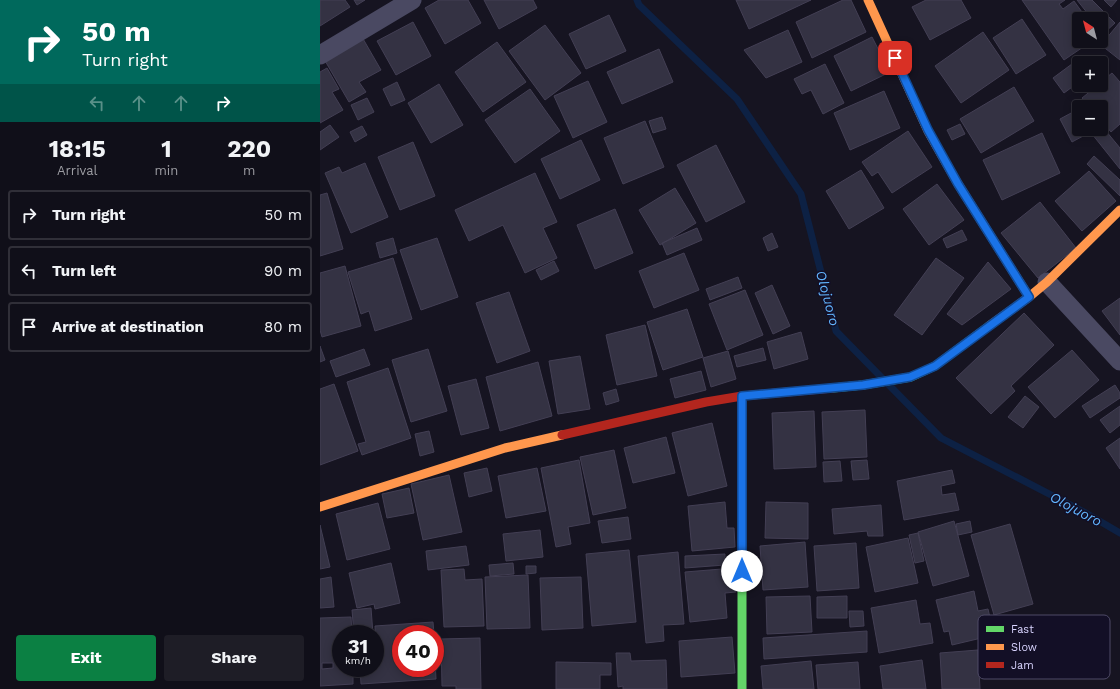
<!DOCTYPE html>
<html lang="en">
<head>
<meta charset="utf-8">
<style>
	body { margin:0; font-family:"Work Sans",sans-serif; background:#1e1d26; color:#f1f3f6; height:100vh; display:flex; flex-direction:column; font-size:15px; white-space:nowrap }
	* { box-sizing:border-box; margin:0 }
	p { font-size:13px; color:#9c9ca2 }
	.icon { flex:none; width:22px; height:22px; fill:none; stroke:currentColor; stroke-width:2; stroke-linecap:round; stroke-linejoin:round }
	.map { position:relative; flex:1; overflow:hidden }
	.side { display:flex; flex-direction:column; background:#100f19; width:320px }
	.side>* { flex:none }
	.top-card { background:#00695c; color:#fff; overflow:hidden }
	.needle { width:26px; rotate:324deg }
	.tools { position:absolute; left:752px; top:12px; display:grid; gap:8px }
	.tools a { display:grid; place-items:center; width:36px; height:36px; border-radius:4px; background:#100f19; box-shadow:0 2px 10px #0003,0 0 0 1px #302f38; font-size:20px }
	.speed { position:absolute; left:12px; top:625px; display:flex; gap:8px; font-size:20px; font-weight:700; text-align:center }
	.speed>* { display:grid; place-content:center; width:52px; height:52px; border-radius:50%; background:#100f19; box-shadow:0 2px 10px #0003,0 0 0 1px #302f38; line-height:1 }
	.speed small { font-size:10px; font-weight:400 }
	.speed .limit { border:6px solid #d22; background:#fff; color:#111 }
	.pin { position:absolute; display:grid; place-items:center; width:34px; height:34px; color:#fff; margin:-17px; border-radius:8px; box-shadow:0 2px 6px #0006 }
	.me { position:absolute; width:44px; margin:-22px; rotate:0deg; stroke-linejoin:round; filter:drop-shadow(0 0 3px #0008) }
	.turn { display:flex; align-items:center; gap:14px; height:84px; padding:0 16px; font-size:18px }
	.turn .icon { width:52px; height:52px; stroke-width:2.5 }
	.turn b { display:block; font-size:28px; line-height:34px }
	.lanes { display:flex; align-items:center; height:38px; padding:0 16px; background:#0003; justify-content:center; gap:20px; direction:ltr }
	.lanes .off { opacity:.35 }
	.eta { display:flex; justify-content:space-evenly; align-items:center; height:68px; text-align:center }
	.eta b { font-size:24px; font-weight:700; line-height:28px }
	.action { display:flex; gap:8px; margin-top:auto; padding:8px 16px }
	.action a { flex:1; height:46px; border-radius:4px; background:#0b8043; color:#fff; font-size:16px; font-weight:700; line-height:46px; text-align:center }
	.action a+a { background:#1e1d26; color:#f1f3f6 }
	ul { padding:0; list-style:none }
	li { display:flex; align-items:center; gap:12px; height:50px; margin:0 8px 6px; padding:0 8px; border:2px solid #302f38; border-radius:4px }
	li div { flex:1 }
	li b { display:block; font-size:15px }
	li em { font-style:normal }
	main { display:flex; flex:1; min-height:0 }
	.map>svg:first-child { display:block }
	.lines { fill:none; stroke-linecap:round; stroke-linejoin:round }
	.stream { stroke:#0d2144; stroke-width:7 }
	.building { fill:#343243; stroke:#433f54; fill-rule:evenodd }
	.street { stroke:#4a4962; stroke-width:19 }
	.fast { stroke:#63d668; stroke-width:9 }
	.slow { stroke:#ff974d; stroke-width:9 }
	.jam { stroke:#b3261e; stroke-width:9 }
	.route-casing { stroke:#114b97; stroke-width:10 }
	.route { stroke:#1a73e8; stroke-width:7 }
	.labels { text-anchor:middle; dominant-baseline:central; stroke-width:3; stroke-linejoin:round; paint-order:stroke }
	.water-label { font-size:14px; font-style:italic; fill:#62b6ff; stroke:#130f26 }
	.key { fill:#130f26; stroke:#4e4a67; stroke-width:1 }
	.key-label { font-size:11px; fill:#d9d4ff }
</style>
</head>
<body>
<main>
<section class="side">
<div class="top-card">
<div class="turn"><svg class="icon" aria-label="right" viewBox="0 0 24 24"><path d="M7 20v-9h11M14 6l5 5-5 5"/></svg><div><b>50 m</b>Turn right</div></div>
<div class="lanes"><svg class="icon off" aria-label="left" viewBox="0 0 24 24"><path d="M17 20v-9H6M10 6l-5 5 5 5"/></svg><svg class="icon off" aria-label="ahead" viewBox="0 0 24 24"><path d="M12 20V5M6 11l6-6 6 6"/></svg><svg class="icon off" aria-label="ahead" viewBox="0 0 24 24"><path d="M12 20V5M6 11l6-6 6 6"/></svg><svg class="icon" aria-label="right" viewBox="0 0 24 24"><path d="M7 20v-9h11M14 6l5 5-5 5"/></svg></div>
</div>
<div class="eta">
<div><b>18:15</b><p>Arrival</p></div>
<div><b>1</b><p>min</p></div>
<div><b>220</b><p>m</p></div>
</div>
<ul>
<li><svg class="icon" aria-label="right" viewBox="0 0 24 24"><path d="M7 20v-9h11M14 6l5 5-5 5"/></svg><div><b>Turn right</b></div><em>50 m</em></li>
<li><svg class="icon" aria-label="left" viewBox="0 0 24 24"><path d="M17 20v-9H6M10 6l-5 5 5 5"/></svg><div><b>Turn left</b></div><em>90 m</em></li>
<li><svg class="icon" aria-label="arrive" viewBox="0 0 24 24"><path d="M6 21V4h12l-3 4 3 4H6"/></svg><div><b>Arrive at destination</b></div><em>80 m</em></li>
</ul>
<div class="action"><a>Exit</a><a>Share</a></div>
</section>
<div class="map">
<svg width="800" height="689" viewBox="0 0 800 689">
	<rect width="100%" height="100%" fill="#161421"/>
	<g class="lines">
		<!-- stream -->
		<path class="stream" d="M317,0L319,5L417,99L481,194L516,331L562,378
			M569,385L621,438L764,512L800,533"/>
	</g>
	<!-- building -->
	<path class="building" d="M0,0H25L30,7L0,26Z
		M34,0H45L37,5Z
		M119,0H148L161,23L125,44L105,8Z
		M164,0H213L217,8L179,29Z
		M416,0H491L429,29Z
		M523,0H531L546,32L492,58L476,22Z
		M606,0H641L651,18L610,40L592,7Z
		M702,0H745L739,4L743,9L754,1L767,19H759V41H772L744,60Z
		M757,0H772L795,23L784,33L781,30V19H772Z
		M784,0H797L791,7Z
		M289,15L306,51L266,69L249,34Z
		M702,19L726,55L696,74L673,38Z
		M93,22L111,56L76,75L57,41Z
		M800,22V60L781,45Z
		M225,25L261,73L225,100L189,51Z
		M468,30L482,62L446,78L424,50Z
		M663,32L689,70L641,103L615,66Z
		M42,37L61,70L39,82L46,92L29,102L4,59Z
		M552,37L570,72L531,91L514,56Z
		M177,42L206,82L163,112L135,72Z
		M339,49L353,82L302,104L287,72Z
		M760,58L764,63H759V82L744,93L733,78Z
		M505,64L524,103L503,114L491,90L482,94L474,79Z
		M7,68L19,89L12,92L23,110L0,123V72Z
		M792,73L800,82V124L791,132L781,120V107H770L762,98L778,85H781V82Z
		M268,81L287,122L253,138L234,96Z
		M77,82L85,100L71,106L63,89Z
		M119,84L143,125L111,143L88,103Z
		M694,87L714,121L661,153L640,119Z
		M210,89L240,131L195,163L165,120Z
		M564,91L580,128L530,150L514,113Z
		M47,98L54,112L38,120L31,105Z
		M753,112L759,123V129H762L765,135L752,142L740,119Z
		M342,117L346,129L333,133L329,121Z
		M325,121L344,167L303,184L284,138Z
		M640,124L645,134L632,140L627,130Z
		M10,125L19,137L0,150V132Z
		M781,125L800,148V169L768,129H781Z
		M42,126L47,135L35,142L30,132Z
		M588,131L612,167L572,193L558,172L552,176L542,162Z
		M722,133L740,173L682,200L663,160Z
		M261,140L280,180L240,199L221,159Z
		M93,142L115,196L80,210L58,157Z
		M396,145L425,202L386,222L357,165Z
		M774,156L800,180V196L767,164Z
		M45,163L68,217L31,233L5,173L19,167L22,173Z
		M541,170L564,208L529,229L506,191Z
		M769,171L796,201L762,231L735,201Z
		M215,173L237,222L223,228L237,258L205,273L183,225L149,241L135,210Z
		M617,184L644,220L609,245L583,209Z
		M355,188L376,223L340,245L319,210Z
		M7,193L23,249L0,256V195Z
		M720,202L756,248L718,278L681,233Z
		M295,209L313,253L275,269L257,225Z
		M377,228L382,240L347,255L342,243Z
		M642,230L647,240L627,248L623,239Z
		M452,233L458,247L448,251L443,238Z
		M73,238L77,253L60,258L56,243Z
		M117,238L138,297L101,310L80,250Z
		M364,253L379,290L334,308L319,271Z
		M73,258L92,319L55,331L49,311L41,314L28,272Z
		M616,258L644,278L602,335L574,315Z
		M234,261L239,271L221,280L216,270Z
		M668,262L691,289L642,325L627,314Z
		M25,266L41,326L2,337L0,330V273Z
		M418,277L422,288L390,300L386,289Z
		M452,285L470,326L453,334L435,293Z
		M425,290L443,335L407,350L389,304Z
		M189,292L210,351L177,363L156,303Z
		M800,298V335L782,311Z
		M367,309L383,357L343,370L327,322Z
		M704,313L734,345L691,386L695,391L671,414L636,378Z
		M325,325L337,376L297,385L286,335Z
		M481,332L488,359L454,369L447,342Z
		M0,346L5,360L0,362Z
		M443,348L446,360L417,367L414,356Z
		M44,349L50,365L16,377L10,361Z
		M108,349L127,411L91,422L72,360Z
		M752,350L779,380L735,418L708,387Z
		M408,351L416,379L391,387L383,358Z
		M260,356L270,409L238,414L229,361Z
		M218,362L232,416L180,431L166,377Z
		M68,368L91,438L42,455L38,444L46,442L27,382Z
		M381,371L386,390L355,398L350,379Z
		M156,379L169,428L141,435L128,386Z
		M14,384L38,451L0,465V389Z
		M795,385L800,393V398L770,418L762,406Z
		M296,389L299,401L286,405L283,393Z
		M705,396L719,407L703,428L688,417Z
		M800,406V425L790,433L780,420Z
		M545,410L547,457L504,459L502,412Z
		M494,411L496,467L454,469L452,413Z
		M392,423L407,486L368,496L352,433Z
		M109,431L114,452L100,456L95,434Z
		M346,437L355,473L313,483L304,448Z
		M800,438V469L786,448Z
		M294,450L306,508L273,515L260,457Z
		M259,460L270,523L248,527L251,544L236,547L221,468Z
		M547,460L549,479L533,480L531,461Z
		M520,461L522,481L504,482L503,462Z
		M167,468L172,491L149,497L144,473Z
		M217,468L226,511L186,518L178,476Z
		M632,470L635,483L621,486L622,495L635,493L639,510L584,520L577,481Z
		M129,475L142,532L103,540L91,484Z
		M89,488L94,513L67,518L62,494Z
		M405,502L407,528H414L415,547L372,551L368,506Z
		M446,502L488,503V539L445,538Z
		M58,503L70,549L27,560L16,514Z
		M561,505L563,536H548L547,531L514,534L512,509Z
		M308,517L311,539L282,543L278,521Z
		M634,521L649,576L613,586L598,532Z
		M650,521L652,532L638,535L636,524Z
		M690,524L713,604L674,615L651,535Z
		M0,525L10,567L0,569Z
		M220,530L223,557L186,561L183,534Z
		M598,533L604,561L595,563L589,535Z
		M588,538L598,583L555,592L546,547Z
		M485,542L488,587L443,590L440,546Z
		M536,543L539,588L497,591L494,546Z
		M146,546L149,565L108,570L106,551Z
		M309,550L316,622L272,626L266,554Z
		M358,552L364,624L343,625L344,641L326,643L318,556Z
		M405,554V565L365,568V556Z
		M71,563L80,603L55,609L54,604L37,608L29,573Z
		M193,563L194,574L170,576L169,565Z
		M206,566H216V573L206,574Z
		M414,568L416,592L405,593L407,618L370,622L365,572Z
		M144,569L145,580L162,579L164,626L124,627L121,570Z
		M208,575L210,628L167,629L165,577Z
		M11,577L14,607L0,608V579Z
		M261,577L263,628L222,630L220,578Z
		M654,591L658,611L668,609L674,635L632,645L629,631L624,632L616,600Z
		M490,596L492,632L447,634L446,597Z
		M527,596V618H497V597Z
		M596,600L600,624L610,623L613,643L559,653L551,608Z
		M51,608L53,634H34L32,610Z
		M529,611H543L544,626L530,627Z
		M31,617L32,634H21V668H33V684L0,686V618ZM2,663H13V668L2,669Z
		M113,622L114,634H81V668H115V659L116,679L41,684L40,668H55V653H56L55,626Z
		M547,631V652L444,659L443,638Z
		M412,637L415,673L361,677L359,641Z
		M160,638L161,689H136V686H122L121,639Z
		M658,650L660,689H622L620,653Z
		M296,653H310L311,661L346,660L347,689H303V686L298,687Z
		M602,660L606,689H563L560,666Z
		M491,661L494,689H443L441,666Z
		M236,662L291,663V675H280V689H236Z
		M538,662L540,689H498L496,665Z"/>
	<g class="lines">
		<!-- street -->
		<path class="street" d="M0,55L92,0
			M727,282L800,361"/>
		<!-- fast -->
		<path class="fast" d="M513,388L543,385L591,377L615,366L669,326
			M422,554V689"/>
		<!-- slow -->
		<path class="slow" d="M548,0L608,131L638,184L709,297
			M669,326L709,297L727,282L800,210
			M0,507L185,448L242,435"/>
		<!-- jam -->
		<path class="jam" d="M422,396V554
			M242,435L386,402L422,396L513,388"/>
	</g>
	<g class="lines">
		<!-- route casing -->
		<g class="route-casing">
			<path id="route" d="M422,571V396L543,385L590,377L615,366L709,297L638,184L608,130L575,58"/>
		</g>
		<!-- route -->
		<use href="#route" class="route"/>
	</g>
	<g class="labels">
		<!-- water labels -->
		<g class="water-label">
			<text transform="translate(508 298) rotate(75)">Olojuoro</text>
			<text transform="translate(756 509) rotate(28)">Olojuoro</text>
		</g>
	</g>
	<!-- legend -->
	<rect x="658" y="615" width="132" height="64" rx="6" class="key"/>
	<rect x="666" y="626" width="18" height="6" fill="#63d668"/>
	<rect x="666" y="644" width="18" height="6" fill="#ff974d"/>
	<rect x="666" y="662" width="18" height="6" fill="#b3261e"/>
	<g class="key-label">
		<text x="691" y="633">Fast</text>
		<text x="691" y="651">Slow</text>
		<text x="691" y="669">Jam</text>
	</g>
</svg>
<div class="tools">
<a><svg class="needle" viewBox="-14 -14 28 28"><path d="M0-13l5 13h-10z" fill="#e53935"/><path d="M0 13l5-13h-10z" fill="#9c9ca2"/></svg></a>
<a>+</a>
<a>−</a>
</div>
<div class="speed"><div>31<small>km/h</small></div><div class="limit">40</div></div>
<div class="pin" style="left:575px;top:58px;background:#d93025"><svg class="icon" aria-label="arrive" viewBox="0 0 24 24"><path d="M6 21V4h12l-3 4 3 4H6"/></svg></div>
<svg class="me" style="left:422px;top:571px" viewBox="-20 -20 40 40"><circle r="19" fill="#fff"/><path d="M0-13L10 11 0 6-10 11z" fill="#1a73e8"/></svg>
</div>
</main>
</body>
</html>
